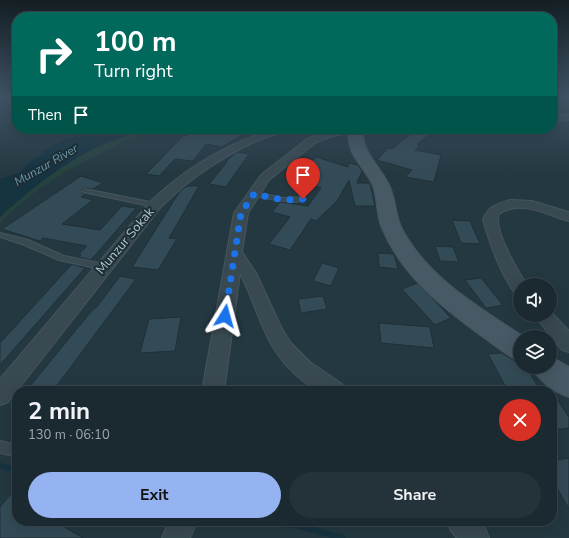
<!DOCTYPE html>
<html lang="en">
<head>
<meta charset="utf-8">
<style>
	body { margin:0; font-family:"Nunito Sans",sans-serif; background:#243239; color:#f1f3f6; height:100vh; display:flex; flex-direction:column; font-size:15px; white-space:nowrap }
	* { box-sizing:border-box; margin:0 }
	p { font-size:13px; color:#a0a7ab }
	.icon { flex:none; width:22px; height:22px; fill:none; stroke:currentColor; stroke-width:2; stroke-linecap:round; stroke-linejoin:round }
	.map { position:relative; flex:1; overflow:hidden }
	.sheet { position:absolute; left:12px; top:386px; width:545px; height:140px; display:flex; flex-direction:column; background:#1b2a31; border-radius:16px; box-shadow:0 4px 16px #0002,0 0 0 1px #39464d }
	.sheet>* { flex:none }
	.banner { position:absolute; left:12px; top:12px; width:545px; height:122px; border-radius:16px; box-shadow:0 4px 16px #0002,0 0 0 1px #39464d; background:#00695c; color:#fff; overflow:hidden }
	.buttons { position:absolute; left:513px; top:278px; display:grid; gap:8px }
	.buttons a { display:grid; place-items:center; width:44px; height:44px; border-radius:50%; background:#1b2a31; box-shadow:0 4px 16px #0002,0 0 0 1px #39464d; font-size:20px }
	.pin { position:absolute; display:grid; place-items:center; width:34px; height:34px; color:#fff; margin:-41px -17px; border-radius:50% 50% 50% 0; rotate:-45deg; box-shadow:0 0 4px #0007 }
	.pin .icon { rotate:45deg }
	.me { position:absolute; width:44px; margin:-22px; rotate:8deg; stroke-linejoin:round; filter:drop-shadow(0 0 3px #0008) }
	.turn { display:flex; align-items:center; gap:14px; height:84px; padding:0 16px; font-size:18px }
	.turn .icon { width:52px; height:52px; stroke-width:2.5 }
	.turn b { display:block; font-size:28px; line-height:34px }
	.then { display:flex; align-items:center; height:38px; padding:0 16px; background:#0003; gap:8px; font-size:15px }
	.round { display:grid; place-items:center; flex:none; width:42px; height:42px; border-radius:21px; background:#243239 }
	.overview { display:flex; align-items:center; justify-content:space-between; height:68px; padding:0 16px }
	h1 { font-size:24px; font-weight:700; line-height:30px }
	.primary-button { display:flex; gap:8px; margin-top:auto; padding:8px 16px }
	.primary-button a { flex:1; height:46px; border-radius:24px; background:#95b2f1; color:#111; font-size:16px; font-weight:700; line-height:46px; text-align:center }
	.primary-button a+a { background:#243239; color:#f1f3f6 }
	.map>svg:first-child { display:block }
	.green { fill:#26423e }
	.water { fill:#163340 }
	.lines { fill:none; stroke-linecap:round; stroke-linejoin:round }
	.stream { stroke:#163340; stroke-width:6 }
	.building { fill:#334b56; stroke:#1f3038 }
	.lane-casing { stroke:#45555d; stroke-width:2 }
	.street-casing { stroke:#45555d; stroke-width:2 }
	.secondary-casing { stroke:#45555d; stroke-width:2 }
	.lane { fill:#394951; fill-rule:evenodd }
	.street { fill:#394951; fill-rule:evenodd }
	.secondary { fill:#465964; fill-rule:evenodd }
	.route { stroke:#1a73e8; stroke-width:7; stroke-dasharray:0 12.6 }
	.labels { text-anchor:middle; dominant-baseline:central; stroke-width:4; stroke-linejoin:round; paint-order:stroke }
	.far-water-label { font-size:12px; font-style:italic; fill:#6d98ac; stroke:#1d2e36 }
	.street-label { font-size:13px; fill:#b5c4cb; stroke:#1d2e36 }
</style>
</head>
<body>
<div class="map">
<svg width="569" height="538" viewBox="0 0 569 538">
	<rect width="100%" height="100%" fill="#243841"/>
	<!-- green -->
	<path class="green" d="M153,129H168L146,134H141C90,157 39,182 0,223V217C43,177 94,139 153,129Z"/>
	<!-- water -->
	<path class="water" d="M96,129H153C94,139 43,177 0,217V179L20,172L32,160L42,154V152L63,140Z"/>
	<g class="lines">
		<!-- stream -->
		<path class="stream" d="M0,466L17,470
			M257,521L299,526L343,538"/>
	</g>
	<!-- building -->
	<path class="building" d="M198,129H208L223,134L231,129H253L222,147L206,144L193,161L175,159L159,176L146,174L184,135L185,136Z
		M417,129H437L417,144L420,146L415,150L441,155L434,182L405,177L412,170L377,160L388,148L392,149Z
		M237,152L249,154L226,187L209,184L227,162L226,161Z
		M316,157L348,167L349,163L358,165L362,171L357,183H370L375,206H355L349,180L337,201L316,221L311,219L290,250L269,244L290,217L272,212L280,202L308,206L321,188L292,177Z
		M81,176L103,183L93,189L85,188L81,190L82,193L86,194L81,197L93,200L62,224L100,230L122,206L136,208L91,260L79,257L81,255L79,254L87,246L43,238L40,241L2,229Z
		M187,186H199L169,238L177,239L158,270L132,267L180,191Z
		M452,220L470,221L480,244L461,243Z
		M435,246L453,247L459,262L440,261Z
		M378,253L394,254L398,269L379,267Z
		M322,263L339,268L331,286L313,281Z
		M72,264L85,268L0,365V343Z
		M120,276L136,279L53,391H26L94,308H96Z
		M481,278L493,293L503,305L486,308L465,280Z
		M417,283L435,301L451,318L435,325L402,289Z
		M323,296L327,309L301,313L298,299Z
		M181,317L175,351L140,353L149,319Z
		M379,323L430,327L434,348L381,343Z
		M502,353L513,360L520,362V367H526L540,390L508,391L488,354Z
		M552,392L569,417V428L552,430Z
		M569,458V509L552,479V461Z
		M10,495L17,500V521H54L83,538H0V507Z"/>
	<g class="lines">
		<!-- lane casing -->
		<g class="lane-casing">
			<path id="lane" d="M85,189L155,203L158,205L155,207L83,192L82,191Z
				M254,192L283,198L303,197L306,199C296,206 264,198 252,195V193Z
				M0,233L28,240L64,256L104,264L108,267L104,270L59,260L22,244L0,237Z
				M0,441L17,445V457L0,453Z"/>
		</g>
		<!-- street casing -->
		<g class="street-casing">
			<path id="street" d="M569,114V120L552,121V115Z
				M273,129H288L286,131C275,135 262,138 252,143C217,160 186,181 160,208L8,402L0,405V379L150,202C185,168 227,144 273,129Z
				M341,129H360L358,131L329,137L315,143L269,180L248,213L242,252L256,273L281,327L290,342L310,362L342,384L345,391C337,391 324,393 317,391C312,389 306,383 302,380C263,349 261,314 240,273L224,391H202L234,213L261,175L307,139L322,133Z
				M510,200L532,201L569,212V221C546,215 522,199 499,214C493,230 518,271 527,285H520V294L514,292C499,270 490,245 483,219C489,206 497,204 510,200Z
				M550,311L569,331V352L562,350L534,315H550Z
				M169,521H197L190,538H162Z
				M447,521H479L485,528L489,538H457L451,531Z"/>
		</g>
		<!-- secondary casing -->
		<g class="secondary-casing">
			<path id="secondary" d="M349,129H363C361,153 380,165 389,185C396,199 395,216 402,229C428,278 479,307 524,337H520V361L511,357C461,321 406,286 382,228C376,215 378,199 373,186C364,165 345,155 349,129Z
				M550,356L569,367V397C554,392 539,381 532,367H550Z"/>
		</g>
		<!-- lane -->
		<use href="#lane" class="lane"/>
		<!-- street -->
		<use href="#street" class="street"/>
		<!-- secondary -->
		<use href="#secondary" class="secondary"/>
	</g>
	<!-- sky -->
	<linearGradient id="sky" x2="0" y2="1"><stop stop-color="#141f24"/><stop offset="0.56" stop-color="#3f5365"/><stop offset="1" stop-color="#3f5365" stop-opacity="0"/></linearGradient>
	<rect width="569" height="173" fill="url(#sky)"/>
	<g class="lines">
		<!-- route -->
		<path class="route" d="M225,316L241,213L254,194L283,200L303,199"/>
	</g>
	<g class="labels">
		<!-- far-water labels -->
		<g class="far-water-label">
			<text transform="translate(46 165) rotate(-30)">Munzur River</text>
		</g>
		<!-- street labels -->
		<g class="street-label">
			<text transform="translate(125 241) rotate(-50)">Munzur Sokak</text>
		</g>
	</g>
</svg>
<div class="buttons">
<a><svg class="icon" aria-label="sound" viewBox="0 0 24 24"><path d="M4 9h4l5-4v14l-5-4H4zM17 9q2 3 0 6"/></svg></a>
<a><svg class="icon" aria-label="layers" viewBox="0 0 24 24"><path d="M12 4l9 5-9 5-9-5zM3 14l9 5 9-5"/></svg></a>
</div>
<div class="pin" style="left:303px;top:199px;background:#d93025"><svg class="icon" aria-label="arrive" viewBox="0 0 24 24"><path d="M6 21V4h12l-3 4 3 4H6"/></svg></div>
<svg class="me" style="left:225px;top:316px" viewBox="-20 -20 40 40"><path d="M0-17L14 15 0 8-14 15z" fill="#1a73e8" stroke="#fff" stroke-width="4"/></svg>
<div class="banner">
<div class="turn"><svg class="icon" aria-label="right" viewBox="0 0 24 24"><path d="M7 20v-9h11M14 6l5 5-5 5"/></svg><div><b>100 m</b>Turn right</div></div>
<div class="then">Then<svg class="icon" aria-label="arrive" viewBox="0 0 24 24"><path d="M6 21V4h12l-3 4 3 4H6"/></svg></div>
</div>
<section class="sheet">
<div class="overview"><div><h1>2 min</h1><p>130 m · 06:10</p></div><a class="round" style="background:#d93025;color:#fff"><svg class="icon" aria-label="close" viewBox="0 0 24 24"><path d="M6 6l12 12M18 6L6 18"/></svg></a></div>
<div class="primary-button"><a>Exit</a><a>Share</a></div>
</section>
</div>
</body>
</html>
